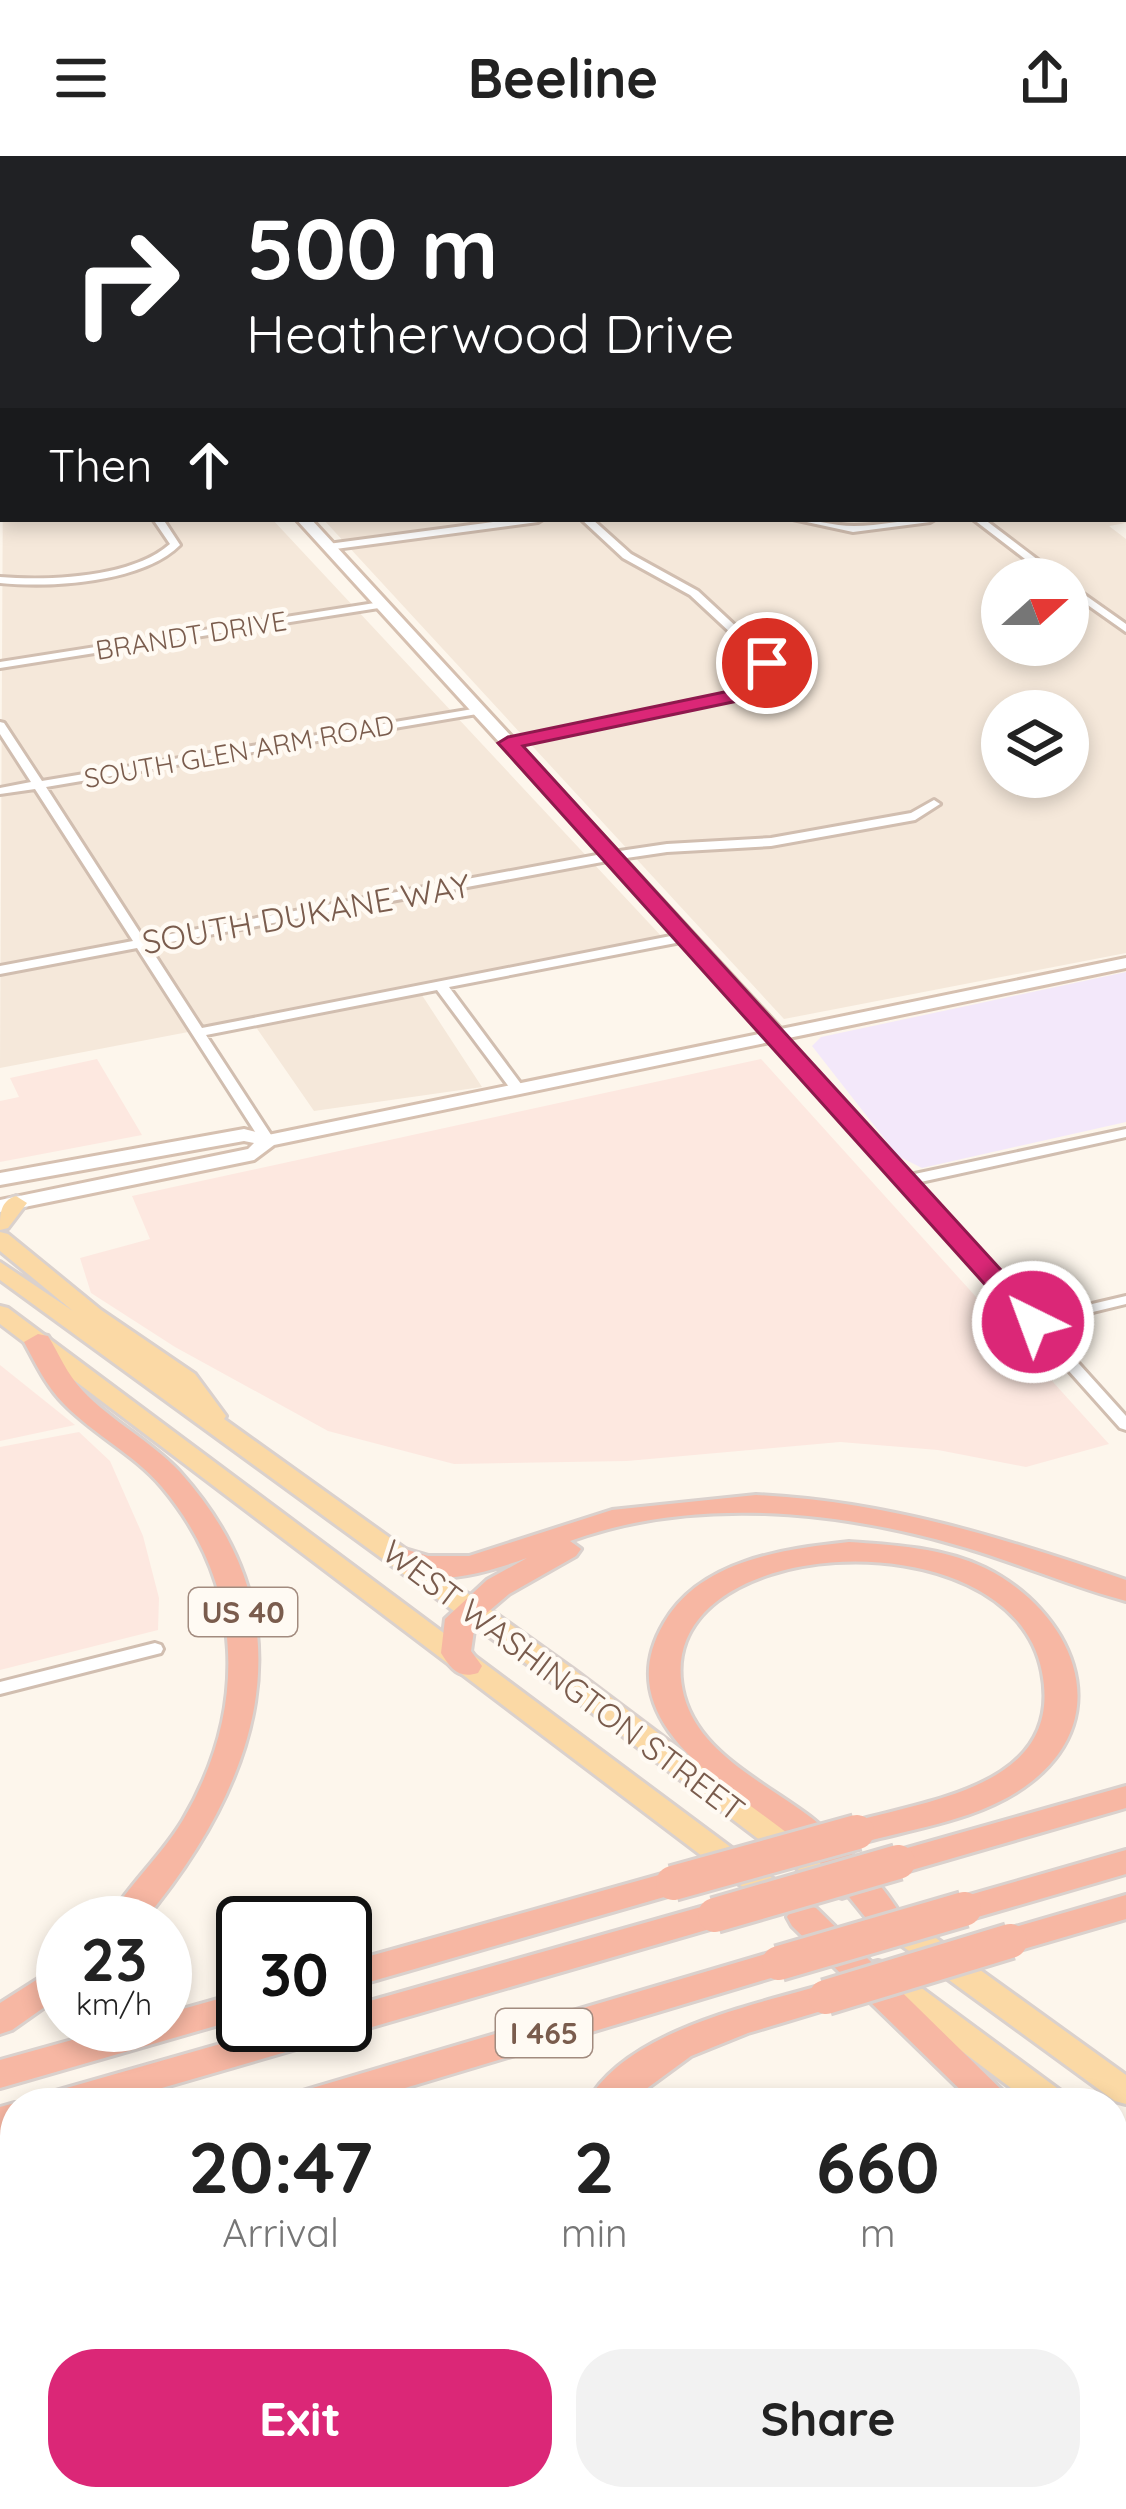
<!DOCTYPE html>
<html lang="en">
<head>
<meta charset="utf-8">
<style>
	body { margin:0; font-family:Quicksand,sans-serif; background:#f2f2f2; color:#222; height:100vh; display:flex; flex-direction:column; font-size:45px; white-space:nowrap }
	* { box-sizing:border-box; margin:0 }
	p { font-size:39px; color:#767676 }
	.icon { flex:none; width:66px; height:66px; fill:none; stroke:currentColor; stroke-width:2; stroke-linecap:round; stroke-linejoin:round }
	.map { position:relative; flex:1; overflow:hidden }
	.side { position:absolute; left:0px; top:1932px; width:1128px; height:423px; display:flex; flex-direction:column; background:#fff; border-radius:48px 48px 0 0; box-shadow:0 6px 18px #0003 }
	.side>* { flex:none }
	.guide { position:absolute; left:0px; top:0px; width:1128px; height:366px; box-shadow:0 6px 18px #0003; background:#202124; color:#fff; overflow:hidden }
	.needle { width:78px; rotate:69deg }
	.controls { position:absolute; left:981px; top:402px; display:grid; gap:24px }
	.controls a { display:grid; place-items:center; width:108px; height:108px; border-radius:50%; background:#fff; box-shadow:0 6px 18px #0003; font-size:60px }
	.speed { position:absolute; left:36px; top:1740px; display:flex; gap:24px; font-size:60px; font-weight:700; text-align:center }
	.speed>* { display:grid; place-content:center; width:156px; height:156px; border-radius:50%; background:#fff; box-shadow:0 6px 18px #0003; line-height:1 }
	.speed small { font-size:30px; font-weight:400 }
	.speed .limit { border:6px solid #111; border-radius:18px; background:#fff; color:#111 }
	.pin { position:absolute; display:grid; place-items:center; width:102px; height:102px; color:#fff; margin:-51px; border:6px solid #fff; border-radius:50%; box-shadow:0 3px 12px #0007 }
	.me { position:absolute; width:132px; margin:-66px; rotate:318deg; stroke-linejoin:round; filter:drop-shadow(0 0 9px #0008) }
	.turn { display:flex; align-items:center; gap:42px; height:252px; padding:0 48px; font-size:54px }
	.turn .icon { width:156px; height:156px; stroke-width:2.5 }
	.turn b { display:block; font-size:84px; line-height:102px }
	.then { display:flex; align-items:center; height:114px; padding:0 48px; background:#0003; gap:24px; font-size:45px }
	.eta { display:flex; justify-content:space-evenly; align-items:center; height:204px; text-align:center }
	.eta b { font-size:72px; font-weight:700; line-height:84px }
	.button { display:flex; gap:24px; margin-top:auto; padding:24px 48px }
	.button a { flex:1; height:138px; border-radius:48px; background:#db2777; color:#fff; font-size:48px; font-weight:700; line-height:138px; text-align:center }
	.button a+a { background:#f2f2f2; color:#222 }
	header { display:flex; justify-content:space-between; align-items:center; height:156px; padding:0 48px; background:#fff; font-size:54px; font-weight:700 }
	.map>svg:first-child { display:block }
	.residential { fill:#f5e8da; fill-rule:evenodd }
	.commercial { fill:#fde8e0 }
	.education { fill:#f3e8fa }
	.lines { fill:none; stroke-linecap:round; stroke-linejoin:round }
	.street-casing { stroke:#d1beb0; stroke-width:6 }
	.secondary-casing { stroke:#d6c0b0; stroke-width:6 }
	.primary-casing { stroke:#dad1cd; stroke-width:6 }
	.highway-casing { stroke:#dad1cd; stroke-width:6 }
	.street { fill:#fff; fill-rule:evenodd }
	.secondary { fill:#fff; fill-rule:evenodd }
	.primary { fill:#fbd9a5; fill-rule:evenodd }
	.highway { fill:#f7b7a3; fill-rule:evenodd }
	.highway-bridge-casing { stroke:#dad1cd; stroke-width:40; stroke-linecap:butt }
	.highway-bridge { stroke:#f7b7a3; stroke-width:34 }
	.route { fill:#db2777; stroke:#8e194d; stroke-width:3 }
	.labels { text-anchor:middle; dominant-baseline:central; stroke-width:9; stroke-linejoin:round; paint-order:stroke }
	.far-street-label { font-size:27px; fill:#7a5c4d; stroke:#fffaf3 }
	.shield { fill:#fffaf3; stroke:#a28b7f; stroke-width:3 }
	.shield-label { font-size:30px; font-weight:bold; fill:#7a5c4d }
	.street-label { font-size:33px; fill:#7a5c4d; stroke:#fffaf3 }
</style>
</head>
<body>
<header><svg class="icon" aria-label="menu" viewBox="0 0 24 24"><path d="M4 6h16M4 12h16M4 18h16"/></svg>Beeline<svg class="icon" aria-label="share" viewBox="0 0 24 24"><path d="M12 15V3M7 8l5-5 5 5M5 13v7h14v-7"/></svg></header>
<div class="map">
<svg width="1126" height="2353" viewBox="0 0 1126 2353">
	<rect width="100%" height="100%" fill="#fdf6ec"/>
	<!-- residential -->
	<path class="residential" d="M178,0H1126V90L1125,3H151Z
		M1126,99V367L1109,370L1126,383V797L784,863L323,363H1125ZM1002,423H1068V489H1002ZM1002,555H1068V621H1002Z
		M3,307V363H272L663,782L416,830L482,931L314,955L251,864L0,912Z
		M15,2248V2340H180L185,2353H0V2253Z
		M317,2340H553L582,2353H275Z"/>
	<!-- commercial -->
	<path class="commercial" d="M97,903L142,979L0,1006V945L19,941L10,922Z
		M761,903L1109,1288L1026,1311L938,1294L840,1286L627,1305L454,1308L328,1275L175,1191L91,1137L80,1102L150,1083L132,1040Z
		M0,1209L75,1269L0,1285Z
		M79,1276L110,1305L143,1380L159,1442L158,1474L0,1514V1291Z"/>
	<!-- education -->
	<path class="education" d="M1126,816V966L922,1012L898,1000L812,890L821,881Z"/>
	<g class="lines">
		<!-- street casing -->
		<g class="street-casing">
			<path id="street" d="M367,0H391L381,3H357Z
				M779,0H802L792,3H769Z
				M1125,8H1126V12H1125Z
				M0,42H3V47H0Z
				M1125,60H1126V64H1125Z
				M0,76H3V81H0Z
				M1126,121V127L1125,128V122Z
				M0,154L3,155V165L0,164Z
				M1125,184H1126V190H1125Z
				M1125,253H1126V259H1125Z
				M0,298H3V304H0Z
				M1125,329H1126L1125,336Z
				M3,333V339L0,340V334Z
				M153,363H163L180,389C142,427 51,432 0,427V421C48,425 132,422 170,388Z
				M516,363H543L538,366L328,394L323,391L328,388Z
				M581,363H592L631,398L698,435L770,502L772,522L759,534L737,543L505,589V585L509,584L730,538L751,530L762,519L761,505L690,439L623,402Z
				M793,363C814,363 833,370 854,370C879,370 907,363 935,363L930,366L853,376Z
				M973,363H984L1063,423H1051Z
				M1068,427L1126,468V476L1068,435Z
				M381,446L386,449L385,451L0,512V506Z
				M479,552L485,555L483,557L46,631L144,783L613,696L667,688L771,682L911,657L934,644L940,648L915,664L771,690L667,696L613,704L149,790L202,872L686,777L692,781L686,785L449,831L524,932L517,936L512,935L437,834L206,879L275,985L268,989L261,985L137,792L0,818V810L133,785L35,633L0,638V632L31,626L0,578V566L4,567L42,625Z
				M774,873L779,874L910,1019L1126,973V981L916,1027L1037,1161L1126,1140V1148L1043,1168L1126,1260V1274L1120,1272L769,880L767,877L769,874Z
				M155,1487L161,1489L163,1493L161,1497L0,1538V1526Z
				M15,2232V2250L0,2255V2237Z"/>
		</g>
		<!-- secondary casing -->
		<g class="secondary-casing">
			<path id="secondary" d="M0,31H3V40H0Z
				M296,363H311L781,873L1126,802V812L274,989L254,1004L0,1056V1044L248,993L254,987L244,985L0,1029V1017L244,973L268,979L764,877Z"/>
		</g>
		<!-- primary casing -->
		<g class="primary-casing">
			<path id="primary" d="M16,1040L27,1047L8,1072L0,1074C0,1058 0,1045 16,1040Z
				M0,1076L8,1078L101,1154L195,1218L226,1260L224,1263L573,1513L852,1723L857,1731L852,1739L842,1742L832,1739L553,1527L0,1124V1106L73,1155L0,1095Z
				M0,1150L8,1152L792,1737L797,1745L792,1753L782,1756L772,1753L0,1168Z
				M890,1754L901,1757L1126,1919V1948L1115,1945L879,1773L875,1765L879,1757Z
				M878,1805L889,1808L1065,1938L1070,1947H1031L867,1824L863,1816L867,1808Z
				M1113,1978L1126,1983V2014L1113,2009Z"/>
		</g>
		<!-- highway casing -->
		<g class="highway-casing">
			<path id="highway" d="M38,1178L48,1180C59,1198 67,1218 82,1234C111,1265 151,1285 180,1316C315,1466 258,1628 142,1767H106C127,1730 161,1701 183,1664C248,1554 245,1430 162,1331C134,1298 94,1279 64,1248C46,1230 36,1208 24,1186Z
				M756,1339C885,1345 1004,1382 1126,1424V1445C1070,1430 1016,1406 960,1390C837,1354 693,1340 570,1385L581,1393L576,1400L509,1438L475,1467L471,1495L482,1510L478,1517C459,1523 451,1513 441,1497L445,1463L487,1424L527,1402C488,1416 418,1439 386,1401L401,1392L428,1400H469L612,1354Z
				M849,1386C894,1389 944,1392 985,1412C1070,1454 1119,1557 1031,1626C983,1664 914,1672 857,1688L845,1684L841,1676L845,1668C925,1644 1065,1632 1042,1516C1012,1354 641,1377 684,1540C700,1599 768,1628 813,1663C846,1690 883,1727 904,1764L899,1773L887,1776L875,1773C852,1745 830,1715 803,1690C741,1636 603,1571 664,1467C700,1404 784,1393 849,1386Z
				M1126,1630V1652L898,1718L886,1714L882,1706L886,1698Z
				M1126,1694V1718L964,1765L952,1762L947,1753L952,1744Z
				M673,1715L685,1719L690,1727L685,1735L345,1833V1807Z
				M1126,1739V1763L1010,1797L998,1794L993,1785L998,1776Z
				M715,1747L727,1750L732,1759L727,1768L110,1947H44L49,1937L287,1869H345V1852Z
				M804,1749L816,1752L1015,1947H974L792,1770L787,1761L792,1752Z
				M779,1794L791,1798L796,1807L791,1816L355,1947H291L296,1937L309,1933Z
				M63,1807V1838L12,1874L0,1878V1847Z
				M826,1828L838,1832L843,1841L838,1850L748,1877L691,1900L627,1947H587C625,1875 754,1849 826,1828Z
				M243,1836V1862L0,1932V1904L126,1869H165V1858Z
				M15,1947V1975L0,1979V1951Z
				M15,2020V2050L0,2054V2024Z
				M0,2115H15V2145H0Z
				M1126,2276V2311L1113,2316V2281Z
				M824,2340H968L960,2353H832Z"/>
		</g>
		<!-- street -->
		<use href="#street" class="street"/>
		<!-- secondary -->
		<use href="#secondary" class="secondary"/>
		<!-- primary -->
		<use href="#primary" class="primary"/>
		<!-- highway -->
		<use href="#highway" class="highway"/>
		<!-- highway-bridge casing -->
		<g class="highway-bridge-casing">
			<path id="highway-bridge" d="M673,1727L857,1676
				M715,1759L898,1706
				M779,1807L964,1753
				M826,1841L1010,1785"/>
		</g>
		<!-- highway-bridge -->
		<use href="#highway-bridge" class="highway-bridge"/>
	</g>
	<!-- route -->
	<path class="route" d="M760,503L777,507L774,526L747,543L523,590L1043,1160L1047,1166L1043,1172H1024L498,587L508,581L734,534L754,523Z"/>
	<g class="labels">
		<!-- far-street labels -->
		<g class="far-street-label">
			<text transform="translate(191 479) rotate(-9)">BRANDT DRIVE</text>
			<text transform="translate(239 595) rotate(-10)">SOUTH GLEN ARM ROAD</text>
		</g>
		<!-- shield labels -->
		<g class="shield">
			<rect x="189" y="1432" width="108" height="48" rx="9"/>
			<rect x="496" y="1853" width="96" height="48" rx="9"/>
		</g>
		<g class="shield-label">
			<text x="243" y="1456">US 40</text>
			<text x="544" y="1877">I 465</text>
		</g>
		<!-- street labels -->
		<g class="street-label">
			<text transform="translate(306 757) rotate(-10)">SOUTH DUKANE WAY</text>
			<text transform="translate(564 1524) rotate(37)">WEST WASHINGTON STREET</text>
		</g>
	</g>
</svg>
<div class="controls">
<a><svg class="needle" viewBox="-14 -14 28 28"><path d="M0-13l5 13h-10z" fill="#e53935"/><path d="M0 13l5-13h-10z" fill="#767676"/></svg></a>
<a><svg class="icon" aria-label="layers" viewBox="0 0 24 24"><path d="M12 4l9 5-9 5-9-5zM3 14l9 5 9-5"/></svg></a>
</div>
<div class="speed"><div>23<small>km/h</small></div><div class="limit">30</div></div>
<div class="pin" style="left:767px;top:507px;background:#d93025"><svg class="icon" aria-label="arrive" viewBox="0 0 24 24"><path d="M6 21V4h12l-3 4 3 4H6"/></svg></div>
<svg class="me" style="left:1033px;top:1166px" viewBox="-20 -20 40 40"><circle r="17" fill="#db2777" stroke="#fff" stroke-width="3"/><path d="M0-11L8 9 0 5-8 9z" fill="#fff"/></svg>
<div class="guide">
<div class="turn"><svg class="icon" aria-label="right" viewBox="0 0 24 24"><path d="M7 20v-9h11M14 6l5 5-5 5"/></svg><div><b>500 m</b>Heatherwood Drive</div></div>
<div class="then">Then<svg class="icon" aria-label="ahead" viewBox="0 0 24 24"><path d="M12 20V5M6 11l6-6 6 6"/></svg></div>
</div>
<section class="side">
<div class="eta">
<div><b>20:47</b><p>Arrival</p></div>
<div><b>2</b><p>min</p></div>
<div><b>660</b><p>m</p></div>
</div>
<div class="button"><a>Exit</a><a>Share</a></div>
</section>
</div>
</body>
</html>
